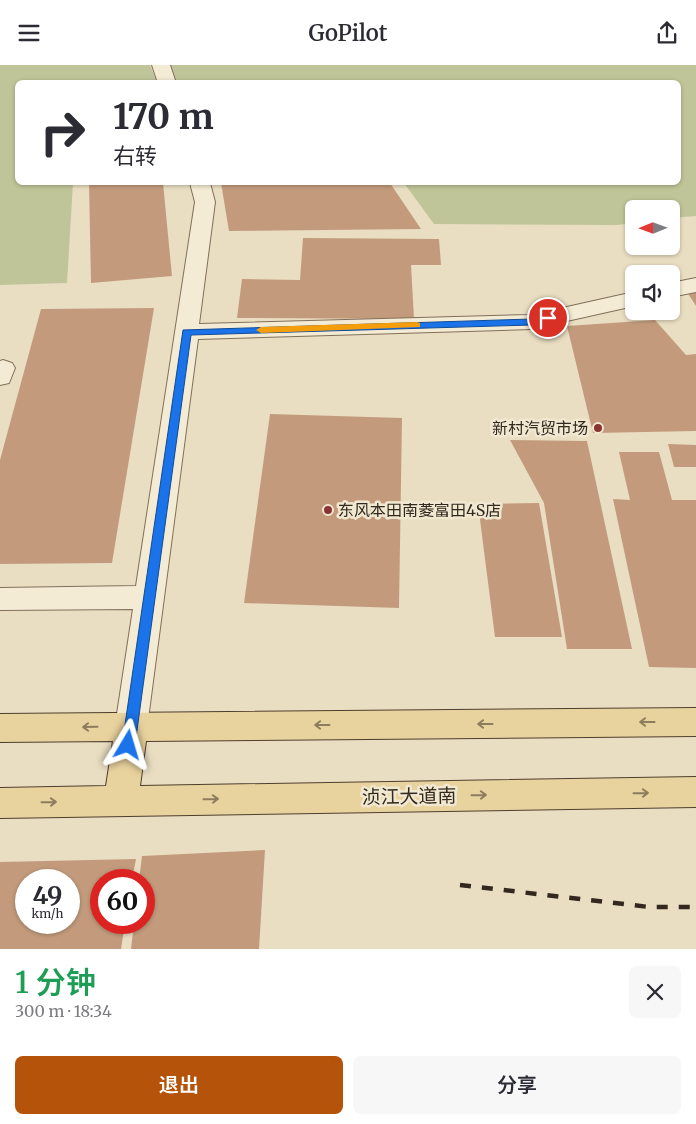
<!DOCTYPE html>
<html lang="zh">
<head>
<meta charset="utf-8">
<style>
	body { margin:0; font-family:Merriweather,"Noto Sans SC",serif; background:#f7f7f7; color:#2b2b33; height:100vh; display:flex; flex-direction:column; font-size:19px; white-space:nowrap }
	* { box-sizing:border-box; margin:0 }
	p { font-size:16px; color:#7c7c81 }
	.icon { flex:none; width:28px; height:28px; fill:none; stroke:currentColor; stroke-width:2; stroke-linecap:round; stroke-linejoin:round }
	.map { position:relative; height:884px; overflow:hidden }
	.drawer { display:flex; flex-direction:column; background:#fff; flex:1 }
	.drawer>* { flex:none }
	.guide { position:absolute; left:15px; top:15px; width:666px; height:105px; border-radius:8px; box-shadow:0 1px 4px #0004; background:#fff; color:#2b2b33; overflow:hidden }
	.needle { width:32px; rotate:269deg }
	.tools { position:absolute; left:625px; top:135px; display:grid; gap:10px }
	.tools a { display:grid; place-items:center; width:55px; height:55px; border-radius:8px; background:#fff; box-shadow:0 1px 4px #0004; font-size:25px }
	.speed { position:absolute; left:15px; top:804px; display:flex; gap:10px; font-size:25px; font-weight:700; text-align:center }
	.speed>* { display:grid; place-content:center; width:65px; height:65px; border-radius:50%; background:#fff; box-shadow:0 1px 4px #0004; line-height:1 }
	.speed small { font-size:12px; font-weight:400 }
	.speed .limit { border:8px solid #d22; background:#fff; color:#111 }
	.pin { position:absolute; display:grid; place-items:center; width:42px; height:42px; color:#fff; margin:-21px; border:2px solid #fff; border-radius:50%; box-shadow:0 1px 5px #0007 }
	.me { position:absolute; width:55px; margin:-28px; rotate:7deg; stroke-linejoin:round; filter:drop-shadow(0 0 4px #0008) }
	.turn { display:flex; align-items:center; gap:18px; height:105px; padding:0 15px; font-size:22px }
	.turn .icon { width:65px; height:65px; stroke-width:2.5 }
	.turn b { display:block; font-size:35px; line-height:42px }
	.round { display:grid; place-items:center; flex:none; width:52px; height:52px; border-radius:8px; background:#f7f7f7 }
	.overview { display:flex; align-items:center; justify-content:space-between; height:85px; padding:0 15px }
	h1 { font-size:30px; font-weight:600; line-height:38px; color:#1e9e55 }
	.button { display:flex; gap:10px; margin-top:auto; padding:10px 15px }
	.button a { flex:1; height:58px; border-radius:8px; background:#b45309; color:#fff; font-size:20px; font-weight:600; line-height:58px; text-align:center }
	.button a+a { background:#f7f7f7; color:#2b2b33 }
	header { display:flex; justify-content:space-between; align-items:center; height:65px; padding:0 15px; background:#fff; font-size:22px; font-weight:600 }
	.map>svg:first-child { display:block }
	.green { fill:#bfc598 }
	.building { fill:#c39b7c; fill-rule:evenodd }
	.lines { fill:none; stroke-linecap:round; stroke-linejoin:round }
	.minor-casing { stroke:#80705b; stroke-width:2 }
	.major-casing { stroke:#4f3e2f; stroke-width:2 }
	.minor { fill:#f4ebd4; fill-rule:evenodd }
	.major { fill:#e8d29d; fill-rule:evenodd }
	.rail { stroke:#32281e; stroke-width:4.5; stroke-dasharray:11 11; stroke-linecap:butt }
	.oneway { stroke:#8d7d5e }
	.route { fill:#1a73e8; stroke:#114b97 }
	.slow { fill:#f59e0b }
	.poi-dot { fill:#893332; stroke:#f1e8d1; stroke-width:2 }
	.labels { text-anchor:middle; dominant-baseline:central; stroke-width:5; stroke-linejoin:round; paint-order:stroke }
	.poi-label { font-size:16px; fill:#32281e; stroke:#f1e8d1; text-anchor:end }
	.near-street-label { font-size:19px; fill:#32281e; stroke:#f1e8d1 }
</style>
</head>
<body>
<header><svg class="icon" aria-label="menu" viewBox="0 0 24 24"><path d="M4 6h16M4 12h16M4 18h16"/></svg>GoPilot<svg class="icon" aria-label="share" viewBox="0 0 24 24"><path d="M12 15V3M7 8l5-5 5 5M5 13v7h14v-7"/></svg></header>
<div class="map">
<svg width="696" height="884" viewBox="0 0 696 884">
	<rect width="100%" height="100%" fill="#e9dec2"/>
	<!-- green -->
	<path class="green" d="M0,0H150L157,17L18,18V118H73L67,218L0,220Z
		M166,0H696V151L671,153V144H634V158L617,160L434,159L404,118H679V18H175Z"/>
	<!-- building -->
	<path class="building" d="M89,118H163L172,211L91,218Z
		M221,118H390L421,164L229,166Z
		M303,173L439,174L441,200H411L414,254L237,253L242,214L300,215Z
		M696,226V241L687,227Z
		M154,243L112,498L0,499V395L41,244Z
		M655,255L686,290L696,289V366L593,368L567,261Z
		M270,349L402,353L399,543L244,538Z
		M510,375L587,376L632,584H567L544,438Z
		M668,379L696,380V402H674Z
		M619,387H659L672,435H696V603L649,602L613,434L630,435Z
		M539,438L562,572H495L478,439Z
		M265,785L259,884H131L134,858H144V815H139L142,791Z
		M136,794L132,815H101V858H125L121,884H0V797ZM26,815H69V858H26Z"/>
	<g class="lines">
		<!-- minor casing -->
		<g class="minor-casing">
			<path id="minor" d="M152,0H170L176,18H158Z
				M190,118H210L215,137L199,259L531,250L634,227V241L531,264L198,274L147,662L142,672L131,676L120,672L115,662L133,544L0,545V523L136,521L195,137Z
				M696,213V227L671,232V218Z
				M3,295L12,298L15,303L9,318L0,320V296Z"/>
		</g>
		<!-- major casing -->
		<g class="major-casing">
			<path id="major" d="M696,643V671L146,676L140,721L696,712V742L0,753V723L106,721L113,676L0,677V649Z"/>
		</g>
		<!-- minor -->
		<use href="#minor" class="minor"/>
		<!-- major -->
		<use href="#major" class="major"/>
		<!-- rail -->
		<path class="rail" d="M460,820L649,842H696"/>
	</g>
	<!-- one-way arrows -->
	<defs><path id="oneway-shaft" d="M-6 0H5M1.5-3L5.5 0L1.5 3" fill="none" stroke-width="1.6" stroke-linecap="round" stroke-linejoin="round" transform="scale(1.25)"/></defs>
	<g class="oneway">
		<use href="#oneway-shaft" transform="translate(647 657) rotate(180)"/>
		<use href="#oneway-shaft" transform="translate(485 659) rotate(180)"/>
		<use href="#oneway-shaft" transform="translate(322 660) rotate(180)"/>
		<use href="#oneway-shaft" transform="translate(90 662) rotate(179)"/>
		<use href="#oneway-shaft" transform="translate(641 728) rotate(-1)"/>
		<use href="#oneway-shaft" transform="translate(479 730) rotate(-1)"/>
		<use href="#oneway-shaft" transform="translate(211 734) rotate(-1)"/>
		<use href="#oneway-shaft" transform="translate(49 737) rotate(-1)"/>
	</g>
	<!-- route -->
	<path class="route" d="M548,250L552,251V255L531,260L191,270L135,680L133,684H124L122,680L183,265L531,254Z"/>
	<!-- slow -->
	<path class="slow" d="M417,257L420,258V262L261,268L256,265L261,262Z"/>
	<!-- markers -->
	<g class="poi-dot">
		<circle cx="598" cy="363" r="5"/>
		<circle cx="328" cy="445" r="5"/>
	</g>
	<g class="labels">
		<!-- poi labels -->
		<g class="poi-label">
			<text x="588" y="363">新村汽贸市场</text>
			<text x="338" y="445" text-anchor="start">东风本田南菱富田4S店</text>
		</g>
		<!-- near-street labels -->
		<g class="near-street-label">
			<text transform="translate(409 731) rotate(-1)">浈江大道南</text>
		</g>
	</g>
</svg>
<div class="tools">
<a><svg class="needle" viewBox="-14 -14 28 28"><path d="M0-13l5 13h-10z" fill="#e53935"/><path d="M0 13l5-13h-10z" fill="#7c7c81"/></svg></a>
<a><svg class="icon" aria-label="sound" viewBox="0 0 24 24"><path d="M4 9h4l5-4v14l-5-4H4zM17 9q2 3 0 6"/></svg></a>
</div>
<div class="speed"><div>49<small>km/h</small></div><div class="limit">60</div></div>
<div class="pin" style="left:548px;top:253px;background:#d93025"><svg class="icon" aria-label="arrive" viewBox="0 0 24 24"><path d="M6 21V4h12l-3 4 3 4H6"/></svg></div>
<svg class="me" style="left:128px;top:680px" viewBox="-20 -20 40 40"><path d="M0-17L14 15 0 8-14 15z" fill="#1a73e8" stroke="#fff" stroke-width="4"/></svg>
<div class="guide">
<div class="turn"><svg class="icon" aria-label="right" viewBox="0 0 24 24"><path d="M7 20v-9h11M14 6l5 5-5 5"/></svg><div><b>170 m</b>右转</div></div>
</div>
</div>
<section class="drawer">
<div class="overview"><div><h1>1 分钟</h1><p>300 m · 18:34</p></div><a class="round"><svg class="icon" aria-label="close" viewBox="0 0 24 24"><path d="M6 6l12 12M18 6L6 18"/></svg></a></div>
<div class="button"><a>退出</a><a>分享</a></div>
</section>
</body>
</html>
